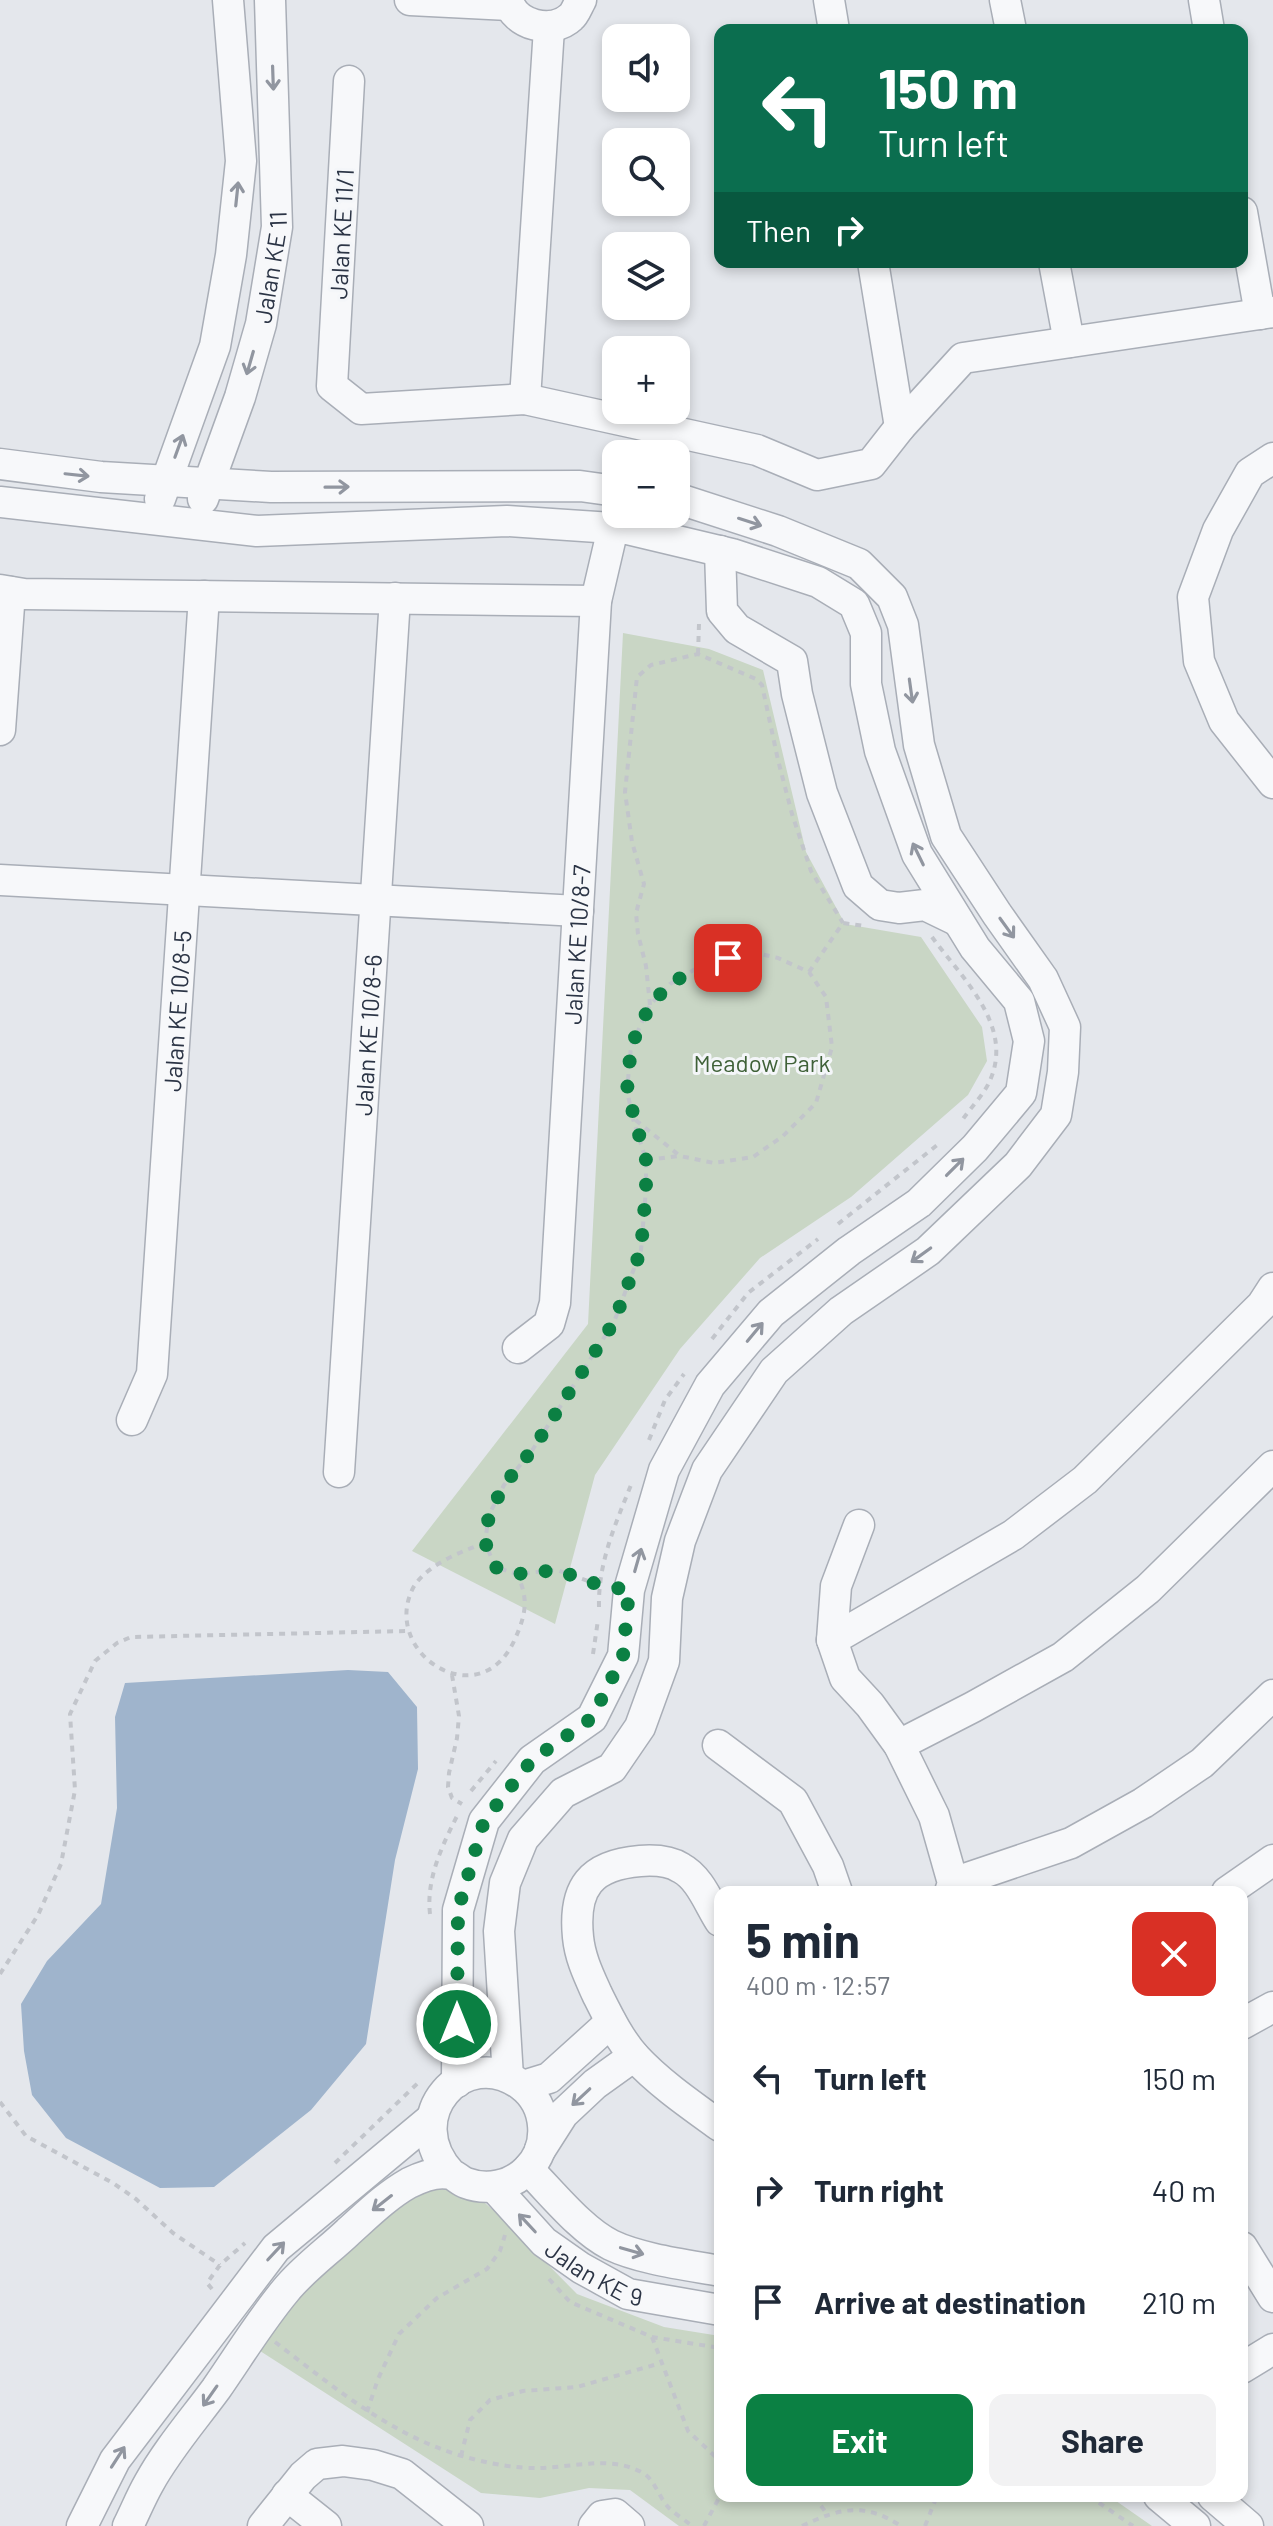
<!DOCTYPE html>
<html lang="en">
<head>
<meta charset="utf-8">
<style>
	body { margin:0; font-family:Barlow,sans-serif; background:#f2f2f3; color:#1f2937; height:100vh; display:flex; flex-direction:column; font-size:30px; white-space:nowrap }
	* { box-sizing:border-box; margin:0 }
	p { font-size:26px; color:#747a83 }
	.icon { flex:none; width:44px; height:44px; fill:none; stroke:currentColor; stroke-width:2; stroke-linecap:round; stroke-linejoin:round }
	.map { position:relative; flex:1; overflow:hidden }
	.drawer { position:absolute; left:714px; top:1886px; width:534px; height:616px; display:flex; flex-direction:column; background:#fff; border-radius:16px; box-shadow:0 4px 12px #0003 }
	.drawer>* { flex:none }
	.guide { position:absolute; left:714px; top:24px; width:534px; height:244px; border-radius:16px; box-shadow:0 4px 12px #0003; background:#0b6e4f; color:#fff; overflow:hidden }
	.controls { position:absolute; left:602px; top:24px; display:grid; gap:16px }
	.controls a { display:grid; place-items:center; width:88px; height:88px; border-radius:16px; background:#fff; box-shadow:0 4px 12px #0003; font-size:40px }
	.pin { position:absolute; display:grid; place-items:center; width:68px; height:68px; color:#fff; margin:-34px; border-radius:16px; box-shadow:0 4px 12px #0006 }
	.me { position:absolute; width:88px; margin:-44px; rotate:0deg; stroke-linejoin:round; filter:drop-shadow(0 0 6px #0008) }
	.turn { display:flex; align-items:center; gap:28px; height:168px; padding:0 32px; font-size:36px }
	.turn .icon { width:104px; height:104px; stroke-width:2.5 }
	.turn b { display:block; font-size:56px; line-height:68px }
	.then { display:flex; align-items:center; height:76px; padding:0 32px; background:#0003; gap:16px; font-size:30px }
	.round { display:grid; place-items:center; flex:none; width:84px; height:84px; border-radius:16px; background:#f2f2f3 }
	.summary { display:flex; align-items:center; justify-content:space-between; height:136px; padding:0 32px }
	h1 { font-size:48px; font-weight:700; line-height:60px }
	.primary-button { display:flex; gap:16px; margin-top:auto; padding:16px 32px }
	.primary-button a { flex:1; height:92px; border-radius:16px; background:#0b8043; color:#fff; font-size:32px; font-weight:700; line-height:92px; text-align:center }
	.primary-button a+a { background:#f2f2f3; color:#1f2937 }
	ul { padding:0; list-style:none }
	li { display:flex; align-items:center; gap:24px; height:112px; padding:0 32px }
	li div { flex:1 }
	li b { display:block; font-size:30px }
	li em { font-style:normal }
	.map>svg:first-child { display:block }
	.green { fill:#c9d6c5 }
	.water { fill:#9fb4cc }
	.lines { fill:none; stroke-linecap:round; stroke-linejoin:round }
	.minor-casing { stroke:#a9aeb7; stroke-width:33 }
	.path { stroke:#c2c5cb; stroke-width:4; stroke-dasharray:6 6; stroke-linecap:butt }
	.minor { stroke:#f7f8fa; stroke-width:30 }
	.oneway { stroke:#9196a0 }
	.route { stroke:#0b8043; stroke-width:14; stroke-dasharray:0 25.2 }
	.labels { text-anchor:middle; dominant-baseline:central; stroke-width:6; stroke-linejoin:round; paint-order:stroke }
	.street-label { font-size:24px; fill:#2b3445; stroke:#f4f6f9 }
	.park-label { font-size:24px; fill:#3f6138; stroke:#f4f6f9 }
</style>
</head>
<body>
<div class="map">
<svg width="1273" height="2526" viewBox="0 0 1273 2526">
	<rect width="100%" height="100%" fill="#e4e7ec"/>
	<!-- green -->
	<path class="green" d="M623,633L709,649L763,670L806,852L845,924L921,937L982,1027L987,1061L968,1095L851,1197L760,1258L680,1349L595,1475L555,1624L412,1551L588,1324Z
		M444,2187L478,2197L500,2216L577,2294L664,2327L720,2336V2496H1109L1152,2526H679L630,2490L589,2488L540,2498L481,2493L257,2349L300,2288L392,2207L421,2190Z"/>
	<!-- water -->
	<path class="water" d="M348,1670L388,1672L417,1707L418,1769L395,1860L366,2044L311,2110L214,2187L160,2188L66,2138L32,2095L24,2051L21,2004L47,1961L101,1904L117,1808L115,1717L125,1683Z"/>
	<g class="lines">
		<!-- minor casing -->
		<g class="minor-casing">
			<g id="minor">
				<path d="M410,0L509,5"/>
				<path d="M508,0C514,25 552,35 571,17C575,14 578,5 581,0"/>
				<path d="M829,0L834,30"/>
				<path d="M1005,0L1011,30"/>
				<path d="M1204,0L1209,30"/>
				<path d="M349,81L332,386L361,409L525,399L757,450L817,475L871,464L900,427L963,358L1273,312"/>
				<path d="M1242,212L1260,314"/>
				<path d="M873,262L900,427"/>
				<path d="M1054,262L1069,342"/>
				<path d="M525,399L549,28"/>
				<path d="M1273,458L1250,473L1218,530L1193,597L1199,661L1224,721L1273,783"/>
				<path d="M0,464L101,477L271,487L580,486L616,491"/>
				<path d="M160,499L215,346L231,255L241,161L228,0"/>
				<path id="s1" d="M203,499L240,397L261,324L277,227L270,0"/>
				<path d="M0,502L257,531L507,521L627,529L732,554L818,582L854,604L866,633V684L880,751L917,854L975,948L1019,1001L1029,1041L1021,1093L975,1148L919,1203L849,1251L771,1313L710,1385L664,1470L629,1590L623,1656L592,1718L532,1760L484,1821L458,1910L457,2082"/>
				<path d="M720,551L722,611L737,629L792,661L797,694L822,793L858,886L880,905L899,908L925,905L958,921"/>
				<path d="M0,590L24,594L596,601"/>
				<path d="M0,730L10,592"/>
				<path d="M0,880L578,911"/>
				<path id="s2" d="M518,1348L549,1324L555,1303L596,601L613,528"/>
				<path id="s3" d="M132,1420L152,1374L204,596"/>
				<path id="s4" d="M339,1472L395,598"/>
				<path d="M859,1525L836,1586L832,1640L845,1678L870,1705L899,1745L934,1816L953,1883L950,1892"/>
				<path d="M832,1640L1013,1535L1085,1480L1262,1305L1273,1288"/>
				<path d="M718,1745L793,1801L828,1866L837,1892"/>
				<path d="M899,1745L973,1707L1063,1657L1148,1589L1273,1466"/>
				<path d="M953,1883L1071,1843L1143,1803L1202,1763L1273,1695"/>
				<path d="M1227,1892L1273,1860"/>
				<path d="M720,1921C709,1904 700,1878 681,1868C670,1861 653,1860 640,1861C591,1865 573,1887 578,1937C580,1958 589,1976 597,1994C608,2016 619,2039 635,2057C659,2083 691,2105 720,2126"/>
				<path d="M1242,2024L1273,2007"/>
				<path d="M508,2077L499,1931L505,1883L523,1839L563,1793L612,1768L640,1727L664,1661L667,1598L680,1541L707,1470L774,1371L841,1311L928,1251L1018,1165L1056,1115L1063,1072L1065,1027L1043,979L997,914L946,836L919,745L903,625L892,597L859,564L778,531L676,498"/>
				<path d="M523,2086L549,2078L611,2022"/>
				<path d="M540,2150L563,2114L595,2084L634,2056"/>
				<path d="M528,2169C552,2193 581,2230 611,2245C640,2259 687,2265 720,2271"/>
				<path id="s5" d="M494,2187L544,2242L581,2268L628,2294L720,2310"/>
				<path d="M1242,2247L1273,2297"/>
				<path d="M1242,2368L1273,2349"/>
				<path d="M287,2495L326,2526"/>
				<path d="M1159,2496L1195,2526"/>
				<path d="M1213,2496L1248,2526"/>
				<path d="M82,2526L115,2460L276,2248L431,2119"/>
				<path d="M128,2526C135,2512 141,2497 149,2483C167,2450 194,2419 216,2389C239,2356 260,2321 286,2290C303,2269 328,2251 348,2232C367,2215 386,2196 409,2183C421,2177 437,2171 450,2174C455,2175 460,2181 466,2183C487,2191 511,2186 527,2170C551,2147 548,2105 521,2085C464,2043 398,2117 451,2174"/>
				<path d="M263,2526L303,2476L317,2464L343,2461L373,2465L402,2474L468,2526"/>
				<path d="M594,2526L602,2516L615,2514L629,2526"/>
			</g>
		</g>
		<!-- path -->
		<path class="path" d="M698,654L699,624
			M932,937C961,977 1013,1024 991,1078C986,1092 972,1106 963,1119
			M752,952L778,958L809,972L826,997L832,1047L816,1103L783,1136L753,1157L714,1163L680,1156L633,1118L627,1091L631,1046L650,1005L670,984L704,964Z
			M809,972L843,923L864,926
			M650,1005L646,966L638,934L636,913L644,884L632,842L625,792L637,677L651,665L698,654L756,679L762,685L778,760L792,814L811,871L843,923
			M647,1160L678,1156
			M838,1224L941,1142
			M712,1339L748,1293L818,1239
			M649,1440L665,1400L684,1374
			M485,1543C462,1551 426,1565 413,1588C380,1653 480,1718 515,1639C526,1614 529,1599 517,1574
			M599,1585L557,1570L517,1574L495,1567L485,1542L489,1515L504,1485L533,1449L614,1322L641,1250L646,1189V1160L633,1119
			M599,1607C598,1563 615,1525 631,1485
			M593,1654L598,1620
			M452,1675L459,1716L457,1738L449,1773L448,1787L452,1798L462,1804
			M471,1791L496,1761
			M430,1914C426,1879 442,1846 457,1816
			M0,1974L38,1915L61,1864L75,1790L70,1714L95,1661L117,1643L131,1637L408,1631
			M0,2102L26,2136L113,2183L136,2199L173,2233L220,2265
			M335,2163L421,2080
			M549,2279L570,2302L652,2337L720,2348
			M212,2289L207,2283L220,2265L245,2243
			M652,2337L688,2431L720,2461
			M275,2342C334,2387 390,2435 462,2456C486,2463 516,2469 541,2468C575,2467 611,2455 643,2473C654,2479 659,2497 668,2507C675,2514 685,2520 692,2526
			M367,2412L378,2379L399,2334L437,2298L487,2269L500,2251L505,2235
			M461,2456L470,2420L490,2400L523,2391L577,2387L661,2363
			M814,2496L827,2514
			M1089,2496L1133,2526
			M704,2526L720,2496
			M802,2526C840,2508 864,2502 901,2526
			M925,2526L937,2496"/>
		<!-- minor -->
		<use href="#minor" class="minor"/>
	</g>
	<!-- one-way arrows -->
	<defs><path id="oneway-shaft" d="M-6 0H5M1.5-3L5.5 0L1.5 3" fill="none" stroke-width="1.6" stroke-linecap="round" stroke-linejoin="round" transform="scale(2)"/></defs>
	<g class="oneway">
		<use href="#oneway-shaft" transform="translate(273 78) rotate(88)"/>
		<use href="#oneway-shaft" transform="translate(237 194) rotate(-84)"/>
		<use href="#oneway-shaft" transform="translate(250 363) rotate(106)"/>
		<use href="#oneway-shaft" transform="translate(179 446) rotate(-70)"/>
		<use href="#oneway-shaft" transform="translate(77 475) rotate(6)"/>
		<use href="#oneway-shaft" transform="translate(337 487) rotate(-1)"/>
		<use href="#oneway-shaft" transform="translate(750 522) rotate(18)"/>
		<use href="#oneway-shaft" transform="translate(911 691) rotate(82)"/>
		<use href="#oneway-shaft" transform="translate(918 854) rotate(-116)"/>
		<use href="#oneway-shaft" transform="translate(1007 928) rotate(54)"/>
		<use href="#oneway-shaft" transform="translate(955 1167) rotate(-45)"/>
		<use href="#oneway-shaft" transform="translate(921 1255) rotate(144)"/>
		<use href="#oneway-shaft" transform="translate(755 1332) rotate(-50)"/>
		<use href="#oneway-shaft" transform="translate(638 1560) rotate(-74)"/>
		<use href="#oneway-shaft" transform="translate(581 2097) rotate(137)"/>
		<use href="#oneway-shaft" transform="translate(382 2203) rotate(142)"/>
		<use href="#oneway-shaft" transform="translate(527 2223) rotate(-133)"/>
		<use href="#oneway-shaft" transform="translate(276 2251) rotate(-47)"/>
		<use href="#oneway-shaft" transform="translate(632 2251) rotate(16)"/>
		<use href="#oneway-shaft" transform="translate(210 2396) rotate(125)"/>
		<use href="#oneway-shaft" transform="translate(118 2457) rotate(-57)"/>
	</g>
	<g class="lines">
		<!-- route -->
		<path class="route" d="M457,2024L458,1910L484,1821L532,1760L592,1718L623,1656L629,1590L599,1585L557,1570L517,1574L495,1567L485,1542L489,1515L504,1485L533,1449L614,1322L641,1250L646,1189V1160L627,1091L631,1046L650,1005L670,984L704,964L728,958"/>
	</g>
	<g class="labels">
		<!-- street labels -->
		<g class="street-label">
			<text transform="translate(341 234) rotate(-87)">Jalan KE 11/1</text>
			<text stroke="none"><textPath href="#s1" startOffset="242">Jalan KE 11</textPath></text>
			<text stroke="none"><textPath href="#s2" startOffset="420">Jalan KE 10/8-7</textPath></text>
			<text stroke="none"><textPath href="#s3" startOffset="414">Jalan KE 10/8-5</textPath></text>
			<text stroke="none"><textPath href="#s4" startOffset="438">Jalan KE 10/8-6</textPath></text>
			<text stroke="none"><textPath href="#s5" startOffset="134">Jalan KE 9</textPath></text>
		</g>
		<!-- park labels -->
		<g class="park-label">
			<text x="762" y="1062">Meadow Park</text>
		</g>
	</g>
</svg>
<div class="controls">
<a><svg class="icon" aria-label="sound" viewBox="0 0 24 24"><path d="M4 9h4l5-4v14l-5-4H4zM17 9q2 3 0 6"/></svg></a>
<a><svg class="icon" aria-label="search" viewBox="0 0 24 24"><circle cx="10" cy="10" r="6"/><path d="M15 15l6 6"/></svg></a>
<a><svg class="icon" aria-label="layers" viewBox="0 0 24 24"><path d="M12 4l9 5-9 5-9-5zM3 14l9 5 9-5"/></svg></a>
<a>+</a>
<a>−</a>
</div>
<div class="pin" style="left:728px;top:958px;background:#d93025"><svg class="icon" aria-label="arrive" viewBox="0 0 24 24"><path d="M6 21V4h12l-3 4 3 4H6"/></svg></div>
<svg class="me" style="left:457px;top:2024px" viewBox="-20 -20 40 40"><circle r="17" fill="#0b8043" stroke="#fff" stroke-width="3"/><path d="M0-11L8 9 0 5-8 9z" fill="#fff"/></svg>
<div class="guide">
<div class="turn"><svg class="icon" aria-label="left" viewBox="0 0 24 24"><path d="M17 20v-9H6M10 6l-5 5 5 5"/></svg><div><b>150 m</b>Turn left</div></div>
<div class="then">Then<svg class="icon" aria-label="right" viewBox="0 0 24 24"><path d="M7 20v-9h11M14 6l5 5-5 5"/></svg></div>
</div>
<section class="drawer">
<div class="summary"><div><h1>5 min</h1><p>400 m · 12:57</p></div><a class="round" style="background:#d93025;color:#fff"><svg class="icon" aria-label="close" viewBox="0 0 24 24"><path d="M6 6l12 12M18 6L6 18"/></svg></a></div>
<ul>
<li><svg class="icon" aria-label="left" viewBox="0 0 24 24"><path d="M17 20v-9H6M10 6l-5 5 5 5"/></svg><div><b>Turn left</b></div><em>150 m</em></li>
<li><svg class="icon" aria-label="right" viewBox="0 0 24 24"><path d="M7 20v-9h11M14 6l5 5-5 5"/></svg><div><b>Turn right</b></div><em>40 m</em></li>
<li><svg class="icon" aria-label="arrive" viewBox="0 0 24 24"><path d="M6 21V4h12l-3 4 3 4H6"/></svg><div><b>Arrive at destination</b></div><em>210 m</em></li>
</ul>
<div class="primary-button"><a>Exit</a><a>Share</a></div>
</section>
</div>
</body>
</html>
